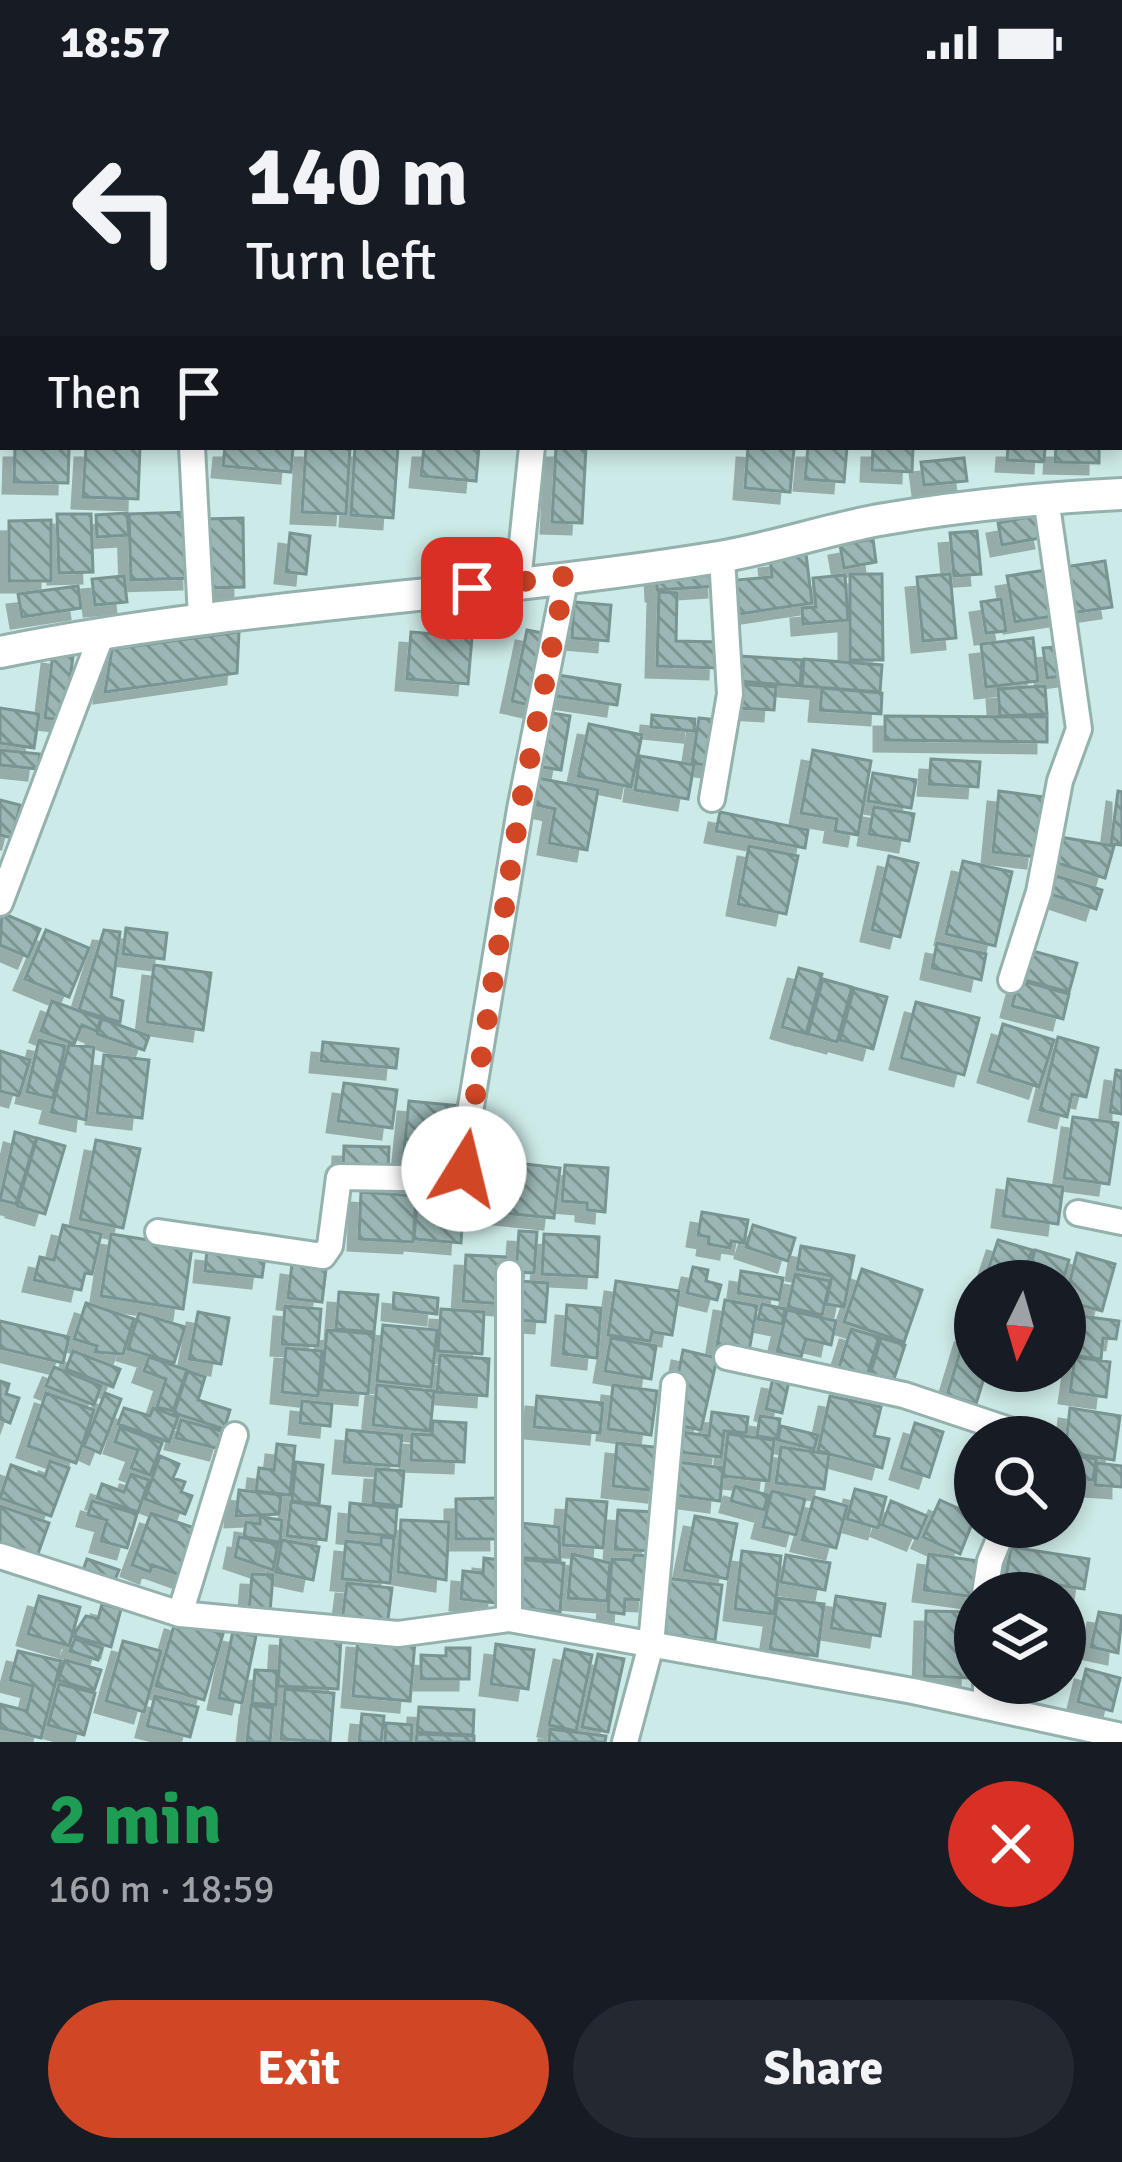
<!DOCTYPE html>
<html lang="en">
<head>
<meta charset="utf-8">
<style>
	body { margin:0; font-family:Signika,sans-serif; background:#242831; color:#f1f3f6; height:100vh; display:flex; flex-direction:column; font-size:45px; white-space:nowrap }
	* { box-sizing:border-box; margin:0 }
	p { font-size:39px; color:#9ea1a6 }
	.icon { flex:none; width:66px; height:66px; fill:none; stroke:currentColor; stroke-width:2; stroke-linecap:round; stroke-linejoin:round }
	.map { position:relative; height:1658px; overflow:hidden }
	.drawer { display:flex; flex-direction:column; background:#171b24; flex:1 }
	.drawer>* { flex:none }
	.top-card { position:absolute; left:0px; top:0px; width:1122px; height:366px; box-shadow:0 6px 18px #0003; background:#171b24; color:#f1f3f6; overflow:hidden }
	.needle { width:78px; rotate:185deg }
	.controls { position:absolute; left:954px; top:1176px; display:grid; gap:24px }
	.controls a { display:grid; place-items:center; width:132px; height:132px; border-radius:50%; background:#171b24; box-shadow:0 6px 18px #0003; font-size:60px }
	.pin { position:absolute; display:grid; place-items:center; width:102px; height:102px; color:#fff; margin:-51px; border-radius:24px; box-shadow:0 6px 18px #0006 }
	.me { position:absolute; width:132px; margin:-66px; rotate:9deg; stroke-linejoin:round; filter:drop-shadow(0 0 9px #0008) }
	.turn { display:flex; align-items:center; gap:42px; height:252px; padding:0 48px; font-size:54px }
	.turn .icon { width:156px; height:156px; stroke-width:2.5 }
	.turn b { display:block; font-size:84px; line-height:102px }
	.then { display:flex; align-items:center; height:114px; padding:0 48px; background:#0003; gap:24px; font-size:45px }
	.round { display:grid; place-items:center; flex:none; width:126px; height:126px; border-radius:63px; background:#242831 }
	.summary { display:flex; align-items:center; justify-content:space-between; height:204px; padding:0 48px }
	h1 { font-size:72px; font-weight:800; line-height:90px; color:#1e9e55 }
	.cta { display:flex; gap:24px; margin-top:auto; padding:24px 48px }
	.cta a { flex:1; height:138px; border-radius:72px; background:#d14726; color:#fff; font-size:48px; font-weight:800; line-height:138px; text-align:center }
	.cta a+a { background:#242831; color:#f1f3f6 }
	.status { display:flex; justify-content:space-between; align-items:center; height:84px; padding:0 60px; background:#171b24; direction:ltr }
	.status svg { height:33px; fill:currentColor }
	.map>svg:first-child { display:block }
	.lines { fill:none; stroke-linecap:round; stroke-linejoin:round }
	.canal { stroke:#5de4db; stroke-width:30 }
	.building { fill:url(#building-back-hatch); stroke:#799593; stroke-width:3; filter:url(#shadow) }
	.minor-casing { stroke:#94b1ae; stroke-width:30 }
	.tertiary-casing { stroke:#94b1ae; stroke-width:36 }
	.minor { stroke:#fff; stroke-width:24 }
	.tertiary { stroke:#fff; stroke-width:30 }
	.route { stroke:#d14726; stroke-width:21; stroke-dasharray:0 37.8 }
</style>
</head>
<body>
<div class="status"><b>18:57</b><svg viewBox="0 0 49 12"><path d="M0 12V9h3v3zM5 12V6h3v6zM10 12V3h3v9zM15 12V0h3v12zM26 1h20v11H26zM47 4h2v5h-2z"/></svg></div>
<div class="map">
<svg width="1122" height="1658" viewBox="0 0 1122 1658">
	<defs>
		<pattern id="building-back-hatch" width="6" height="6" patternUnits="userSpaceOnUse" patternTransform="scale(3)"><rect width="6" height="6" fill="#9ab7b5"/><path d="M-1 5l2 2M0 0l6 6M5-1l2 2" fill="none" stroke="#7c9492"/></pattern>
		<filter id="shadow"><feDropShadow dx="-11" dy="11" stdDeviation="0" flood-color="#0004"/></filter>
	</defs>
	<rect width="100%" height="100%" fill="#cceae7"/>
	<g class="lines">
		<!-- canal -->
		<path class="canal" d="M0,139L3,140"/>
	</g>
	<!-- building -->
	<path class="building" d="M15,363H69L68,399L14,398Z
		M86,363H140L138,415L83,413Z
		M225,363H293L291,388L223,382Z
		M306,363H350L346,430L302,428Z
		M355,363H398L393,434L351,431Z
		M424,363H479L476,397L421,392Z
		M556,363H586L582,439L552,438Z
		M748,363L794,365L790,408L745,404Z
		M808,363H847L844,398L805,395Z
		M873,363H913L912,388L872,386Z
		M1008,363H1045L1044,378L1007,376Z
		M1056,363H1099V379L1055,378Z
		M964,374L967,397L924,401L921,378Z
		M191,428L193,494L131,496L129,430Z
		M127,429L129,451L97,453L96,431Z
		M57,430H91L93,488L59,489Z
		M1040,431L1045,453L1002,461L998,439Z
		M243,434L244,503L204,504V435Z
		M51,436V497H9V437Z
		M977,447L981,490L954,492L950,449Z
		M290,449L310,452L306,490L286,488Z
		M873,455L876,478L844,484L840,461Z
		M806,470L812,519L739,530L736,496L772,493L770,474Z
		M1105,477L1112,523L1071,529L1064,483Z
		M717,481L718,502L657,506L656,485Z
		M1053,485L1060,531L1015,538L1007,492Z
		M850,490H882L883,576H850Z
		M950,490L956,554L923,557L917,493Z
		M845,491L848,536L803,540L802,524L816,523L813,494Z
		M124,492L127,518L95,521L92,495Z
		M78,502L81,524L22,533L18,510Z
		M659,508L677,509L676,557L720,558L719,584L657,582Z
		M1001,515L1006,547L986,549L981,518Z
		M574,518L611,521L608,557L572,554Z
		M527,546L553,551L538,623L512,617Z
		M239,548L237,589L105,608L112,565Z
		M411,548L472,553L468,600L407,595Z
		M1033,554L1038,597L986,603L981,560Z
		M1065,562L1069,591L1047,594L1043,564Z
		M53,569L73,572L65,636L45,634Z
		M739,572L802,576L800,602L738,597Z
		M804,575L882,581L880,608L802,602Z
		M558,591L620,601L617,621L555,612Z
		M740,600L776,603L774,626L739,624Z
		M1045,602L1047,630L1000,632L998,605Z
		M822,604L882,609L881,630L820,626Z
		M0,624L39,630L34,664L0,659Z
		M552,629L570,632L561,686L542,683Z
		M652,631L695,635L694,647L651,643Z
		M885,632L1047,633V658L885,656Z
		M699,634L719,636L713,682L692,679Z
		M589,640L642,651L631,703L578,692Z
		M0,666L40,670L38,685L0,681Z
		M813,666L871,677L858,751L835,747L837,735L801,729Z
		M640,672L694,681L688,715L635,706Z
		M931,675L980,678L978,703L929,700Z
		M873,689L916,696L911,724L868,717Z
		M538,694L598,706L587,766L549,759L555,725L533,720Z
		M999,707L1044,713L1037,773L993,768Z
		M1118,707L1122,708V761L1111,760Z
		M0,716L20,721L12,754L0,751Z
		M874,723L914,730L909,757L869,750Z
		M720,728L808,746L805,764L716,747Z
		M1060,753L1114,762L1105,794L1054,778Z
		M749,762L798,772L786,830L738,820Z
		M889,772L918,779L900,853L872,846Z
		M963,777L1012,788L995,862L946,850Z
		M1056,792L1102,806L1096,825L1050,810Z
		M2,829L40,845L28,873L0,861Z
		M126,844L167,849L164,875L123,870Z
		M46,846L89,864L69,913L25,895Z
		M104,846L120,848L111,913L123,917L120,938L79,926Z
		M937,859L986,870L981,896L932,884Z
		M1029,866L1077,879L1069,908L1021,895Z
		M154,881L211,889L203,946L147,938Z
		M799,884L822,890L806,950L782,943Z
		M823,895L852,903L837,958L808,950Z
		M1019,896L1069,910L1063,935L1012,922Z
		M854,904L887,913L873,965L840,956Z
		M52,917L101,935L96,947L82,941L74,960L41,947Z
		M916,918L979,934L964,991L901,974Z
		M102,935L149,952L144,966L97,950Z
		M1003,940L1054,956L1039,1003L989,987Z
		M1058,953L1098,964L1086,1013L1072,1010L1067,1033L1040,1026Z
		M39,956L65,962L53,1014L27,1008Z
		M323,958L398,965L396,984L321,977Z
		M69,961L94,963L86,1036L51,1028Z
		M0,967L30,976L19,1012L0,1007Z
		M104,971L149,976L142,1034L97,1029Z
		M1116,986L1122,987V1030L1110,1028Z
		M344,999L397,1006L392,1044L338,1037Z
		M409,1017L462,1022L455,1081L403,1075Z
		M1073,1033L1118,1039L1109,1100L1064,1094Z
		M15,1048L36,1054L16,1120L0,1116Z
		M37,1054L65,1062L45,1130L17,1122Z
		M96,1056L140,1065L123,1144L80,1135Z
		M344,1062L389,1063L388,1086L343,1085Z
		M508,1078L560,1084L554,1134L503,1129Z
		M565,1081L608,1084L605,1128L587,1126V1119L562,1117Z
		M1008,1095L1063,1103L1058,1140L1003,1132Z
		M418,1107L464,1110L461,1159L414,1155Z
		M361,1108L416,1112L413,1158L359,1155Z
		M702,1128L748,1136L744,1159L731,1157L730,1164L708,1160L709,1153L698,1151Z
		M63,1141L101,1150L92,1190L85,1189L81,1206L34,1196L40,1173L54,1176Z
		M753,1141L795,1154L788,1177L746,1163Z
		M519,1147L537,1148L534,1189L516,1188Z
		M111,1150L192,1163L183,1225L101,1212Z
		M544,1150L599,1153L597,1193L542,1190Z
		M998,1156L1032,1166L1022,1197L986,1192Z
		M801,1162L854,1172L844,1223L826,1220L832,1192L797,1185Z
		M207,1166L265,1172L262,1193L205,1187Z
		M1035,1166L1069,1176L1063,1197H1026Z
		M1077,1169L1115,1180L1102,1227L1065,1217Z
		M466,1171L506,1173L504,1220L463,1217Z
		M292,1180L326,1185L322,1218L288,1214Z
		M693,1183L708,1186L706,1197L721,1201L717,1216L687,1209Z
		M862,1185L922,1206L904,1258L844,1238Z
		M741,1187L783,1194L779,1216L738,1209Z
		M795,1190L830,1197L822,1231L788,1223Z
		M518,1197L548,1199L545,1238L515,1236Z
		M616,1197L679,1207L672,1251L652,1248L650,1257L608,1251Z
		M339,1208L378,1211L374,1248L336,1245Z
		M394,1209L438,1214L437,1230L393,1225Z
		M725,1216L757,1222L749,1267L717,1262Z
		M86,1219L134,1235L123,1270L95,1268L97,1262L74,1255Z
		M762,1220L785,1225L782,1240L758,1235Z
		M567,1221L601,1224L597,1274L563,1270Z
		M285,1222L321,1225L318,1262L282,1260Z
		M441,1225L484,1228L482,1270L438,1267Z
		M787,1226L836,1237L831,1261L806,1255L801,1273L777,1268Z
		M198,1228L229,1234L221,1280L189,1275Z
		M139,1229L185,1243L174,1279L128,1265Z
		M1081,1232L1119,1237L1116,1255L1103,1254L1101,1275L1076,1272Z
		M0,1237L69,1253L63,1279L0,1264Z
		M383,1241L437,1246L431,1303L377,1297Z
		M851,1245L879,1253L867,1292L839,1283Z
		M327,1246L374,1250L368,1310L321,1306Z
		M966,1248L975,1251V1287H986L976,1320L947,1311Z
		M611,1254L656,1262L651,1295L605,1287Z
		M881,1254L905,1261L893,1298L870,1291Z
		M286,1264L322,1267L318,1312L282,1308Z
		M683,1266L717,1274L701,1346L677,1341L676,1302Z
		M73,1267L120,1285L113,1303L66,1285Z
		M440,1271L489,1275L487,1312L437,1308Z
		M149,1273L187,1286L173,1327L157,1323L166,1295L144,1287Z
		M1075,1273L1110,1278L1106,1313L1070,1308Z
		M54,1283L101,1302L94,1321L46,1302Z
		M188,1287L205,1293L198,1316L230,1326L224,1345L174,1329Z
		M773,1294L789,1297L782,1329L766,1325Z
		M0,1297L9,1300L6,1310L19,1314L10,1339L0,1335Z
		M377,1301L434,1307L430,1347L373,1341Z
		M613,1301L657,1307L651,1351L608,1345Z
		M46,1309L94,1326L76,1379L28,1362Z
		M105,1309L121,1315L100,1369L84,1362Z
		M537,1312L603,1319L600,1349L534,1343Z
		M830,1312L881,1323L874,1352L889,1355L882,1384L818,1367Z
		M302,1317L332,1320L330,1342L300,1339Z
		M124,1324L150,1332L153,1324L178,1333L169,1358L118,1340Z
		M1070,1324L1120,1332L1114,1376L1065,1368Z
		M712,1328L748,1333L746,1349L724,1347L721,1373L679,1368L681,1348L709,1352Z
		M760,1332L780,1335L777,1355L757,1352Z
		M181,1336L225,1348L220,1365L176,1354Z
		M433,1337L466,1339L464,1378L411,1376L412,1350L432,1351Z
		M915,1339L943,1348L929,1393L901,1384Z
		M781,1342L818,1351L814,1365L778,1356Z
		M120,1343L162,1359L150,1391L131,1384L138,1366L115,1358Z
		M347,1346L402,1351L399,1382L344,1378Z
		M728,1350L774,1356L769,1397L723,1392Z
		M617,1359L663,1364L658,1407L613,1402Z
		M277,1360L295,1362L290,1411L256,1407L259,1384L274,1386Z
		M781,1363L829,1370L824,1405L776,1399Z
		M160,1372L179,1380L173,1394L185,1398L181,1408L192,1412L185,1430L145,1415Z
		M1075,1372L1096,1375L1093,1396L1072,1393Z
		M50,1377L69,1384L51,1432L0,1414L11,1381L45,1393Z
		M296,1378L323,1381L319,1420L292,1417Z
		M678,1378L723,1384L720,1417L674,1411Z
		M1097,1379L1122,1382V1403L1095,1401Z
		M376,1385L404,1387L401,1422L373,1419Z
		M131,1390L149,1396L138,1428L97,1414L102,1400L124,1408Z
		M735,1402L768,1411L764,1426L731,1417Z
		M855,1405L886,1413L878,1444L847,1435Z
		M239,1406L281,1411L279,1430L236,1432Z
		M772,1407L805,1415L796,1451L763,1443Z
		M814,1413L847,1422L836,1464L802,1456Z
		M499,1414L500,1455H456V1415Z
		M567,1415L607,1418L603,1464L563,1461Z
		M940,1416L975,1432L960,1470L923,1453Z
		M92,1417L137,1430L127,1464L101,1457L107,1436L88,1431Z
		M891,1417L927,1432L917,1455L882,1441Z
		M291,1418L330,1423L326,1456L287,1452Z
		M350,1419L397,1424L395,1452L348,1448Z
		M0,1422L49,1439L35,1478L0,1458Z
		M618,1426L654,1428L651,1467L615,1465Z
		M151,1429L200,1446L183,1492L152,1481L150,1488L132,1481Z
		M695,1432L737,1440L727,1495L684,1486Z
		M260,1433L282,1436L280,1458L244,1453L246,1438L260,1440Z
		M401,1436L449,1438L446,1496L398,1488Z
		M521,1439L559,1443L560,1477L517,1473Z
		M239,1453L278,1460L273,1486L235,1473Z
		M381,1453L394,1454L390,1499L342,1495L346,1457L381,1461Z
		M282,1456L319,1463L313,1496L276,1488Z
		M1011,1463L1089,1475L1084,1505L1006,1493Z
		M742,1467L781,1472L774,1530L735,1525Z
		M572,1470L610,1479L607,1517L568,1514Z
		M929,1470L985,1478L975,1513L924,1506Z
		M634,1471L651,1472L648,1516L625,1515L624,1530L608,1528L612,1475L633,1476Z
		M786,1471L830,1479L825,1506L781,1498Z
		M484,1474L501,1476L497,1519L461,1515L463,1487L483,1489Z
		M87,1475L119,1486L112,1503L81,1492Z
		M515,1475L564,1479L560,1528L510,1523Z
		M252,1490L273,1491L270,1528L249,1527Z
		M666,1494L722,1501L715,1556L659,1549Z
		M347,1499L392,1504L387,1543L342,1537Z
		M39,1512L80,1523L69,1562L28,1550Z
		M836,1512L885,1520L880,1552L831,1544Z
		M778,1514L824,1520L817,1572L770,1565Z
		M102,1520L121,1525L111,1563L73,1552L86,1532L98,1535Z
		M926,1527L973,1528L971,1594L924,1592Z
		M1099,1528L1122,1532L1118,1569L1091,1563Z
		M176,1535L223,1550L204,1616L156,1602Z
		M233,1547L256,1552L242,1619L219,1614Z
		M281,1551L341,1554L338,1605L278,1602Z
		M358,1553L415,1557L410,1617L353,1612Z
		M75,1555L102,1564L98,1576L70,1567Z
		M123,1557L161,1567L144,1628L106,1617Z
		M496,1560L534,1566L528,1605L491,1600Z
		M446,1564H470L469,1595H421V1571L446,1572Z
		M565,1565L592,1571L576,1647L549,1641Z
		M18,1567L61,1577L41,1654L0,1644V1620L27,1627L33,1602L10,1596Z
		M598,1570L624,1575L608,1648L582,1643Z
		M65,1576L101,1586L94,1607L58,1596Z
		M1086,1585L1120,1594L1112,1627L1078,1618Z
		M255,1586L277,1587L276,1621L252,1619Z
		M59,1600L95,1609L84,1651L48,1641Z
		M285,1605L334,1609L330,1658L281,1655Z
		M155,1612L198,1623L190,1653L147,1642Z
		M251,1621L273,1624L270,1658H247Z
		M419,1623L474,1626L473,1651L417,1648Z
		M362,1630L384,1632L381,1658H359Z
		M386,1639L412,1641L411,1658H385Z
		M550,1645L606,1652L605,1658H549Z
		M417,1650L474,1652V1658H416Z"/>
	<g class="lines">
		<!-- minor casing -->
		<g class="minor-casing">
			<path id="minor" d="M375,3V0
				M572,3V0
				M788,3V0
				M1009,3V0
				M1119,15L1122,14
				M1119,61H1122
				M0,106H3
				M0,158H3
				M192,363L201,533
				M518,498L532,363
				M712,715L730,610L722,473
				M0,819L103,547
				M1011,896L1039,808L1060,697L1079,645L1046,414
				M1078,1129L1122,1138
				M158,1148L323,1172L330,1162L339,1093L459,1095L520,725L566,492
				M727,1273L904,1311L1030,1353
				M0,1472L180,1530L398,1550L509,1535L913,1607L1122,1652
				M985,1509L990,1477L1004,1443
				M180,1530L235,1351
				M509,1535V1189
				M986,1599V1623
				M625,1658L651,1561L674,1301"/>
		</g>
		<!-- tertiary casing -->
		<g class="tertiary-casing">
			<path id="tertiary" d="M0,568C238,520 480,512 719,473C773,464 825,446 879,436C959,422 1041,414 1122,410"/>
		</g>
		<!-- minor -->
		<use href="#minor" class="minor"/>
		<!-- tertiary -->
		<use href="#tertiary" class="tertiary"/>
	</g>
	<g class="lines">
		<!-- route -->
		<path class="route" d="M464,1085L520,724L566,492L472,504"/>
	</g>
</svg>
<div class="controls">
<a><svg class="needle" viewBox="-14 -14 28 28"><path d="M0-13l5 13h-10z" fill="#e53935"/><path d="M0 13l5-13h-10z" fill="#9ea1a6"/></svg></a>
<a><svg class="icon" aria-label="search" viewBox="0 0 24 24"><circle cx="10" cy="10" r="6"/><path d="M15 15l6 6"/></svg></a>
<a><svg class="icon" aria-label="layers" viewBox="0 0 24 24"><path d="M12 4l9 5-9 5-9-5zM3 14l9 5 9-5"/></svg></a>
</div>
<div class="pin" style="left:472px;top:504px;background:#d93025"><svg class="icon" aria-label="arrive" viewBox="0 0 24 24"><path d="M6 21V4h12l-3 4 3 4H6"/></svg></div>
<svg class="me" style="left:464px;top:1085px" viewBox="-20 -20 40 40"><circle r="19" fill="#fff"/><path d="M0-13L10 11 0 6-10 11z" fill="#d14726"/></svg>
<div class="top-card">
<div class="turn"><svg class="icon" aria-label="left" viewBox="0 0 24 24"><path d="M17 20v-9H6M10 6l-5 5 5 5"/></svg><div><b>140 m</b>Turn left</div></div>
<div class="then">Then<svg class="icon" aria-label="arrive" viewBox="0 0 24 24"><path d="M6 21V4h12l-3 4 3 4H6"/></svg></div>
</div>
</div>
<section class="drawer">
<div class="summary"><div><h1>2 min</h1><p>160 m · 18:59</p></div><a class="round" style="background:#d93025;color:#fff"><svg class="icon" aria-label="close" viewBox="0 0 24 24"><path d="M6 6l12 12M18 6L6 18"/></svg></a></div>
<div class="cta"><a>Exit</a><a>Share</a></div>
</section>
</body>
</html>
